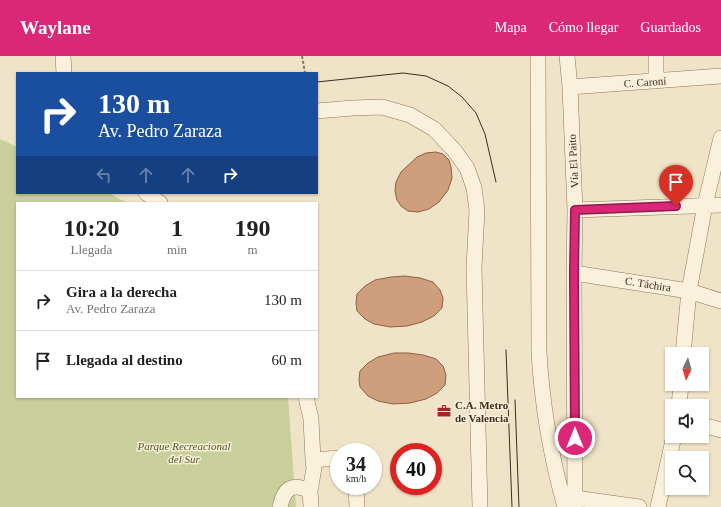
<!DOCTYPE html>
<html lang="es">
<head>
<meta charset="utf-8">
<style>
	body { margin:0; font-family:"Times New Roman",serif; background:#f6f6f6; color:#202124; height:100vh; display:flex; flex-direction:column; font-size:15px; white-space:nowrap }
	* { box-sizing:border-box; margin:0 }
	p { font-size:13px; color:#757577 }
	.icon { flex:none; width:22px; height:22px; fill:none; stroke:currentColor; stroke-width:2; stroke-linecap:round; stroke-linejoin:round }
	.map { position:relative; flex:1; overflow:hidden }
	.sheet { position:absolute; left:16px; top:146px; width:302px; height:196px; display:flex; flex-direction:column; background:#fff; border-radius:0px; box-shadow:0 1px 3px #0004 }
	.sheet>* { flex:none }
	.guide { position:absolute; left:16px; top:16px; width:302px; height:122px; border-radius:0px; box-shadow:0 1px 3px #0004; background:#1a4fa0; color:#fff; overflow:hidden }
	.needle { width:26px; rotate:185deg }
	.fabs { position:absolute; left:665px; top:291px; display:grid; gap:8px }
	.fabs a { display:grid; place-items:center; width:44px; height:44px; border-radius:0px; background:#fff; box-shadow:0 1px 3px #0004; font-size:20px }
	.speed { position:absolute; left:330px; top:387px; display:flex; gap:8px; font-size:20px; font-weight:700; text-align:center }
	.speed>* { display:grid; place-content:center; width:52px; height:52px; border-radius:50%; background:#fff; box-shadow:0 1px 3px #0004; line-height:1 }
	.speed small { font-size:10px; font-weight:400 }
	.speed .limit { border:6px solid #d22; background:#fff; color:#111 }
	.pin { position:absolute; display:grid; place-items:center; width:34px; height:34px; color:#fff; margin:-41px -17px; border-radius:50% 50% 50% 0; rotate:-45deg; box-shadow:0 0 4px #0007 }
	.pin .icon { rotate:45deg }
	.me { position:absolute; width:44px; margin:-22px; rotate:0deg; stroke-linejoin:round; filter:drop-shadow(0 0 3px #0008) }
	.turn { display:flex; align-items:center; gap:14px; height:84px; padding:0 16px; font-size:18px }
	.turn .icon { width:52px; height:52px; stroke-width:2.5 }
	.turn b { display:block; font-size:28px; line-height:34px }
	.lanes { display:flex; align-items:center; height:38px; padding:0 16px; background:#0003; justify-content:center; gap:20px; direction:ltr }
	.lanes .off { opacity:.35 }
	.eta { display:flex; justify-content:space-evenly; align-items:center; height:68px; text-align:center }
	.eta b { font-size:24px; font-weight:700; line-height:28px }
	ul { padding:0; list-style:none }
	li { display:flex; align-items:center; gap:12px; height:60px; padding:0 16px; border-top:1px solid #e0e0e0 }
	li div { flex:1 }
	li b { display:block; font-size:15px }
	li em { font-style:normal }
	header { display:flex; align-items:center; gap:24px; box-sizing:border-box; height:56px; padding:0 20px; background:#db2777; color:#fff }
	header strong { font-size:19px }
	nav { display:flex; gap:22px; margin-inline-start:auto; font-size:14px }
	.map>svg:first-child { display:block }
	.green { fill:#c9cf9b }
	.building { fill:#cf9f7d; stroke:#8d5f41 }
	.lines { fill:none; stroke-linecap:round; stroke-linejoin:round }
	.minor-casing { stroke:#8d765c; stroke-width:16 }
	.path { stroke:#8d765c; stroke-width:2; stroke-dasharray:3 2; stroke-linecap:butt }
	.minor { stroke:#faf1dc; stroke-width:15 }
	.tram { stroke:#3d2e20; stroke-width:1 }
	.route-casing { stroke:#8e194d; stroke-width:10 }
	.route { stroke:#db2777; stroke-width:7 }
	.labels { text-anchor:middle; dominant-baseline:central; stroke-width:3; stroke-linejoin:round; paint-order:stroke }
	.street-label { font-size:11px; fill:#3d2e20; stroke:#f7eed8 }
	.poi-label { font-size:11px; font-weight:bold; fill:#3d2e20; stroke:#f7eed8; text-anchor:start }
	.park-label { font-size:11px; font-style:italic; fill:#4d5a26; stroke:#f7eed8 }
</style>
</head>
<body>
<header>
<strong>Waylane</strong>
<nav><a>Mapa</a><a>Cómo llegar</a><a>Guardados</a></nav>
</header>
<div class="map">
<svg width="721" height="451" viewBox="0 0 721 451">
	<rect width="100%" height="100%" fill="#f0e4c8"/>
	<!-- green -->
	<path class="green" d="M0,83L17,91V137H109L127,147H17V341H288L296,451H0Z"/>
	<!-- building -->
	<path class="building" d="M436,96L443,98L449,104L451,111L452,122L448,134L439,146L429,153L418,156L408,155L401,150L397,144L395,135L396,126L401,116L417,101L426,97Z
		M405,220L420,222L433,226L440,234L443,242L442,252L434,260L422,266L407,270L390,271L374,268L365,263L357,255L356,247L357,238L365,230L375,224L391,221Z
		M394,297H408L423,299L436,303L443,310L446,319L445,329L437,337L426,343L410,347L393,348L378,345L368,340L360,331L359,323L360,315L368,307L378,301Z"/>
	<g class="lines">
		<!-- minor casing -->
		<g class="minor-casing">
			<path id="minor" d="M63,0L64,17
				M538,0L539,296C542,349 551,401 565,451
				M567,0L570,31L575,154L574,217L575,451
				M656,0V25
				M570,31L721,20
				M317,55L353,52L382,51L410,59L434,73L454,94L467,112L474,132L477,154L474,212L480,451
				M146,137L160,147
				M575,154L721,149
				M574,217L689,235L721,245
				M683,298L689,235L705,149L721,82
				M306,341L311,363L313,404L314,412L310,435L311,451
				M679,350L681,328
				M702,369L721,374
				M313,404L339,402
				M356,430L357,451
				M575,442L639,451
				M280,451C284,433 291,426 310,435
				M658,451L674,380"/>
		</g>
		<!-- path -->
		<path class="path" d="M302,0L305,17"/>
		<!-- minor -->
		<use href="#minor" class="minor"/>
		<!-- tram -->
		<path class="tram" d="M317,26L403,17L426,20L448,30L462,41L476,57L485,78L496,126
			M506,294L512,451
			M515,344L519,451"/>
	</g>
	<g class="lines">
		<!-- route casing -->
		<g class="route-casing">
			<path id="route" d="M575,382L574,217L575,154L676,150"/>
		</g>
		<!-- route -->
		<use href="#route" class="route"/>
	</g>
	<!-- icons -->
	<defs>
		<g id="office-bare" transform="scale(1.08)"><path d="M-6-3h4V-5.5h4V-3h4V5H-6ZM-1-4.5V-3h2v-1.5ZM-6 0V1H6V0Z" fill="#9e2a2b" stroke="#f7eed8" stroke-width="2.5" paint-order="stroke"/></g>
	</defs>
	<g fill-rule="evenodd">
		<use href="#office-bare" x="444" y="355"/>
	</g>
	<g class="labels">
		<!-- street labels -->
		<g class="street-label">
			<text transform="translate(645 26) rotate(-4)">C. Caroní</text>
			<text transform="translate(573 105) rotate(-93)">Vía El Paito</text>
			<text transform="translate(648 228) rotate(9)">C. Táchira</text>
		</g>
		<!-- poi labels -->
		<g class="poi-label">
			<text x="455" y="349">C.A. Metro<tspan x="455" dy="13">de Valencia</tspan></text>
		</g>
		<!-- park labels -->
		<g class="park-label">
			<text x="184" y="390">Parque Recreacional<tspan x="184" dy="13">del Sur</tspan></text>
		</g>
	</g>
</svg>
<div class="fabs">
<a><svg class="needle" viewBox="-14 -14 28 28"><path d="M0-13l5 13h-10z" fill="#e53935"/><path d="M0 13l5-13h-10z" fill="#757577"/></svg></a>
<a><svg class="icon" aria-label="sound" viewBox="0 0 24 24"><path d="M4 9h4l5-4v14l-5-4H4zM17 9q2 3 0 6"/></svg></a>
<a><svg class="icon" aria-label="search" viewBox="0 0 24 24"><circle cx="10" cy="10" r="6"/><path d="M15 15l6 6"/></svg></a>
</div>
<div class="speed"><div>34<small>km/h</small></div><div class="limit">40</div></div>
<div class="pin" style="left:676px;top:150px;background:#d93025"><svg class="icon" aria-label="arrive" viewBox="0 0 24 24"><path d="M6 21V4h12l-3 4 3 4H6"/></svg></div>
<svg class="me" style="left:575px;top:382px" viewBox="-20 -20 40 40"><circle r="17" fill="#db2777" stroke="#fff" stroke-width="3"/><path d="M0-11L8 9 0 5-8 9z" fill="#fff"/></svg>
<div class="guide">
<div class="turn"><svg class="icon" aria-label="right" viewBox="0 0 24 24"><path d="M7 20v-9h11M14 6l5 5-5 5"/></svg><div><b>130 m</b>Av. Pedro Zaraza</div></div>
<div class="lanes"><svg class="icon off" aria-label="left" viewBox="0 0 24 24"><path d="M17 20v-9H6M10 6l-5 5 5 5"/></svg><svg class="icon off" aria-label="ahead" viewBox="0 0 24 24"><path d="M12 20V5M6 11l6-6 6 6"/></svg><svg class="icon off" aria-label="ahead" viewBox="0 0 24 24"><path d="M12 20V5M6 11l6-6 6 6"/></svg><svg class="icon" aria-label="right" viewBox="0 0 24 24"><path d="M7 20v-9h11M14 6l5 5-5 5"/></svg></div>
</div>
<section class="sheet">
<div class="eta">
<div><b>10:20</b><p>Llegada</p></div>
<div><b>1</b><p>min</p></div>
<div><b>190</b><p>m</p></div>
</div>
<ul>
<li><svg class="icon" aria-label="right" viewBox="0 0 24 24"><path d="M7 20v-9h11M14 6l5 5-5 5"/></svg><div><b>Gira a la derecha</b><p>Av. Pedro Zaraza</p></div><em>130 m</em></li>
<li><svg class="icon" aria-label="arrive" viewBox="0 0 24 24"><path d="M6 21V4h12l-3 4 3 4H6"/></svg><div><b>Llegada al destino</b></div><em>60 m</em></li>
</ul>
</section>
</div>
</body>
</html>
